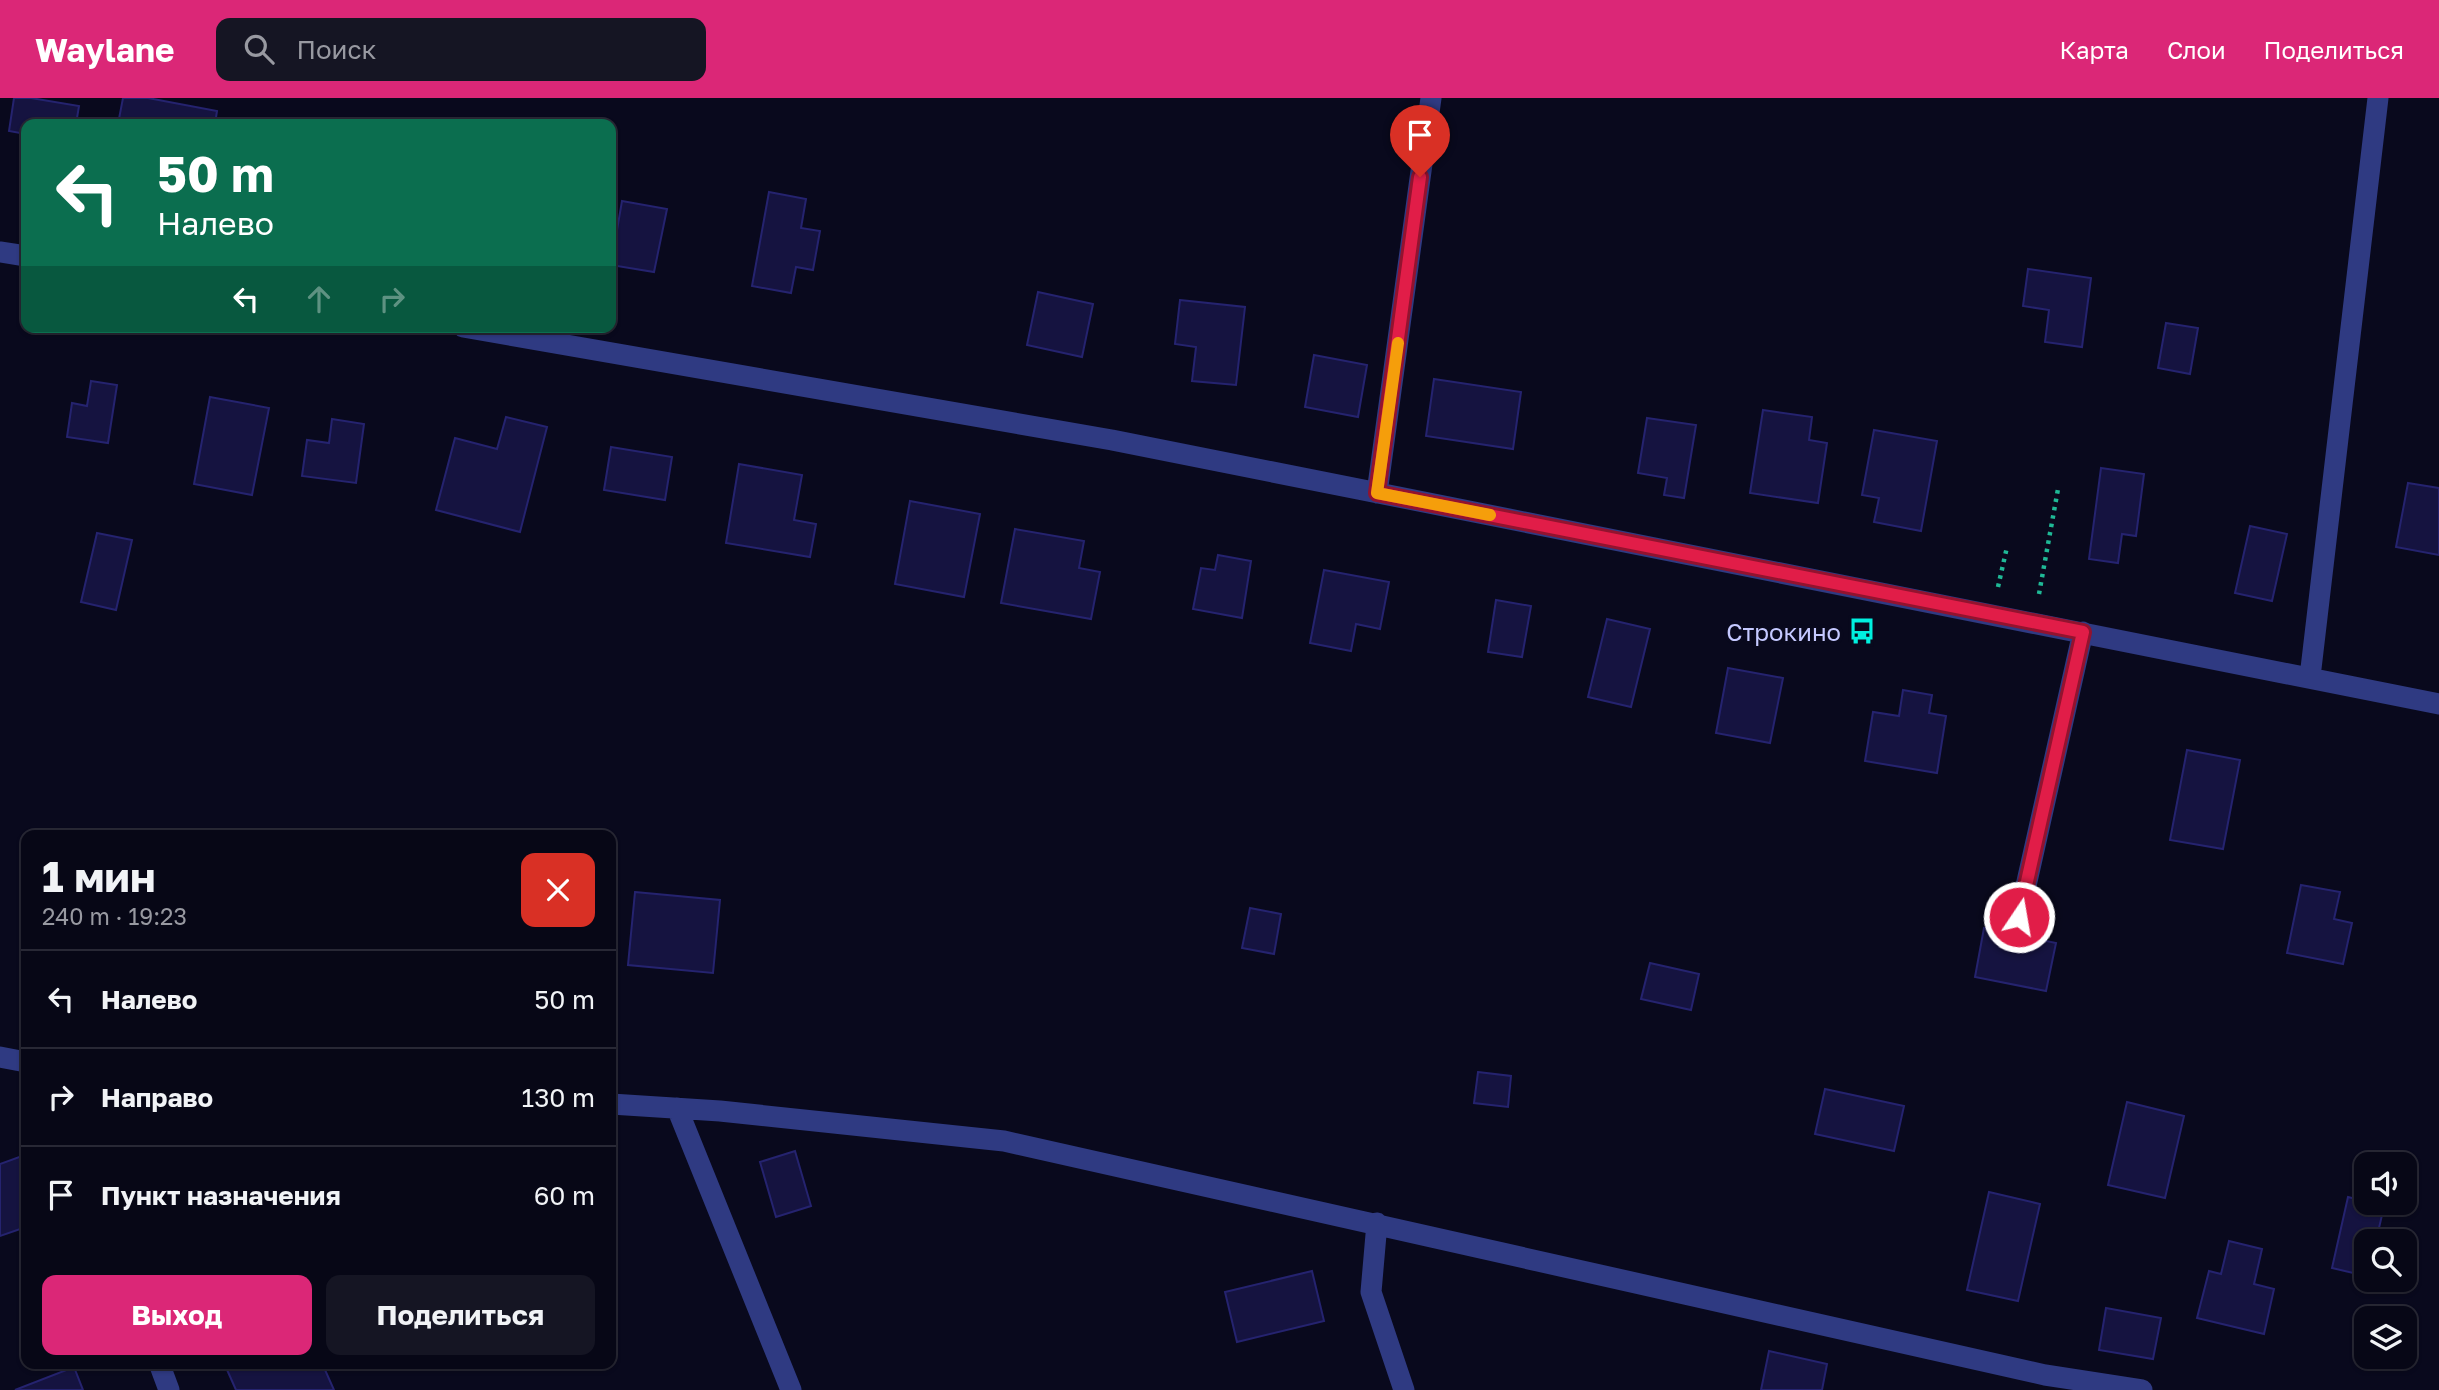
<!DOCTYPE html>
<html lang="ru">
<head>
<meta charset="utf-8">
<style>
	body { margin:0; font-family:"Golos Text",sans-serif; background:#151523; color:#f1f3f6; height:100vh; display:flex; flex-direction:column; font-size:26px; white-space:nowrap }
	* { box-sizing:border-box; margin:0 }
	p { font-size:23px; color:#9899a1 }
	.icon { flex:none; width:38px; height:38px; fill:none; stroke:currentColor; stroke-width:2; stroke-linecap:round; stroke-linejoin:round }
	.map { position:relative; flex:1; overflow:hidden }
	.drawer { position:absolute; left:21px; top:732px; width:595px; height:539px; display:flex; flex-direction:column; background:#070716; border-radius:14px; box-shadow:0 2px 5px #0004,0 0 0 2px #282835 }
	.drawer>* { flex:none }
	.hud { position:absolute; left:21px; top:21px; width:595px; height:214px; border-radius:14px; box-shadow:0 2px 5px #0004,0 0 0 2px #282835; background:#0b6e4f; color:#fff; overflow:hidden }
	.tools { position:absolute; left:2354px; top:1054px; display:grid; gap:14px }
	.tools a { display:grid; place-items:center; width:63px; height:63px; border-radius:14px; background:#070716; box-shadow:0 2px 5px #0004,0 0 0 2px #282835; font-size:35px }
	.pin { position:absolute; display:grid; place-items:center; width:60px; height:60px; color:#fff; margin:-72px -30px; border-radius:50% 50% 50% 0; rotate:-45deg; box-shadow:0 0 7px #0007 }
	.pin .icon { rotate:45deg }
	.me { position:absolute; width:77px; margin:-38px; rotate:12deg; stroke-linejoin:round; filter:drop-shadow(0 0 5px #0008) }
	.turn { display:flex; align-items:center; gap:24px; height:147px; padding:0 21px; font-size:32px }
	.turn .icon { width:91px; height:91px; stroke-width:2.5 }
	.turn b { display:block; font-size:49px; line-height:60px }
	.lanes { display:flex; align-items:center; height:66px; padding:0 21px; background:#0003; justify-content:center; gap:35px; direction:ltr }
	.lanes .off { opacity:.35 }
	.round { display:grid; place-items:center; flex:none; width:74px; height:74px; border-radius:14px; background:#151523 }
	.headline { display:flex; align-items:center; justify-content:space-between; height:119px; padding:0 21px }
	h1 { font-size:42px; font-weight:700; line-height:52px }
	.action { display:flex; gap:14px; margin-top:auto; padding:14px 21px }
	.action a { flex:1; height:80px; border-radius:14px; background:#db2777; color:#fff; font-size:28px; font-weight:700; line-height:80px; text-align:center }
	.action a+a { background:#151523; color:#f1f3f6 }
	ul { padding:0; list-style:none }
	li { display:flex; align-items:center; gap:21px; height:98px; padding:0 21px; border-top:2px solid #282835 }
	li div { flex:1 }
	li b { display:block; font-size:26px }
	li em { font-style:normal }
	header { display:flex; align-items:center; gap:42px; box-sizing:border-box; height:98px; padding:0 35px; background:#db2777; color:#fff }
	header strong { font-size:33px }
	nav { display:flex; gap:38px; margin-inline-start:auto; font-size:24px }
	.search { width:490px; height:63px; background:#151523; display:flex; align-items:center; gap:18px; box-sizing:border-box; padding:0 24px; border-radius:14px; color:#9899a1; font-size:26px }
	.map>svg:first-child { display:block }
	.building { fill:#151340; stroke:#25236f; stroke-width:2 }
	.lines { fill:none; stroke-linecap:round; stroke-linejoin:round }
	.path { stroke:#1fb996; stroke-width:4.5; stroke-dasharray:3.5 5; stroke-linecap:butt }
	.minor { stroke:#2f3a82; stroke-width:21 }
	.route-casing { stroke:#92132f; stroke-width:18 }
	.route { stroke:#e11d48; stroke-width:12 }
	.slow { stroke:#f59e0b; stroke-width:12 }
	.labels { text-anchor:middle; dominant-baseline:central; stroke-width:7; stroke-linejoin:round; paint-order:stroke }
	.poi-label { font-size:24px; fill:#c5c9ff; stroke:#09091d; text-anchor:end }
</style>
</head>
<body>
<header>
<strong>Waylane</strong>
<div class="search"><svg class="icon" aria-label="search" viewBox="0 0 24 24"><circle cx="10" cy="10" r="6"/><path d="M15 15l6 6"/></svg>Поиск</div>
<nav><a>Карта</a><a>Слои</a><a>Поделиться</a></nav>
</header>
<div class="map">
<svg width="2439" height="1292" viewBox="0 0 2439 1292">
	<rect width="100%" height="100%" fill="#09091d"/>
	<!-- building -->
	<path class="building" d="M14,0H31L79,8L76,26H26V66L21,65L26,36L9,33Z
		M123,0H148L217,13L215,26H118Z
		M769,94L806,101L801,130L820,133L813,172L796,169L791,195L752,188Z
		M622,103L667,111L654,174L611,167Z
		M2028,171L2091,180L2082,249L2045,244L2049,212L2023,208Z
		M1038,194L1093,206L1082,259L1027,247Z
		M1180,202L1245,209L1236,287L1192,283L1196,249L1175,246Z
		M2166,225L2198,230L2190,276L2158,270Z
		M1314,257L1367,267L1358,319L1305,309Z
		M1434,281L1521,294L1513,351L1426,338Z
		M91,283L117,287L108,345L67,339L72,305L87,308Z
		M210,299L269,310L252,397L194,386Z
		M1763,312L1812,319L1809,342L1827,345L1818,405L1750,395Z
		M506,319L547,329L520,434L436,412L455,340L497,351Z
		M1647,320L1696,327L1684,400L1664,397L1667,380L1638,375Z
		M332,321L364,326L356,385L302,378L307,342L329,345Z
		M1874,332L1937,343L1921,433L1874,424L1879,400L1862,397Z
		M611,349L672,359L665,402L604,392Z
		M739,366L802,377L794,422L816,426L810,459L726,445Z
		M2101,370L2144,376L2136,438L2122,436L2118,465L2089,461Z
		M2408,385L2439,390V457L2396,449Z
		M910,403L980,416L964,499L895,486Z
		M2250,428L2287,436L2272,503L2235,495Z
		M1015,431L1084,443L1079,470L1100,474L1091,521L1001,505Z
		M97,435L132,442L116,512L81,504Z
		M1218,457L1251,463L1242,520L1193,511L1201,470L1215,472Z
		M1324,472L1389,484L1380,531L1356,526L1351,553L1310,545Z
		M1496,502L1531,508L1522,559L1488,554Z
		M1607,521L1650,531L1631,609L1588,599Z
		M1728,570L1783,580L1770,645L1716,635Z
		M1903,592L1932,597L1929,615L1946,618L1937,675L1865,663L1873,614L1899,618Z
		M2187,652L2240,662L2223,751L2170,742Z
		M2301,787L2340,794L2334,821L2352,825L2343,866L2287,855Z
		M635,794L720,802L713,875L628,867Z
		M1250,810L1281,816L1274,856L1242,850Z
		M1984,830L2056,845L2046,893L1975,879Z
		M1650,865L1699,876L1691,912L1641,901Z
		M1478,974L1511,978L1508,1009L1474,1005Z
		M1825,991L1904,1008L1894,1053L1815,1036Z
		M2127,1004L2184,1018L2165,1100L2108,1087Z
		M795,1053L811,1108L776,1119L760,1064Z
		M22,1058L26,1071V1129L0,1138V1066Z
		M1989,1094L2040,1106L2018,1203L1967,1192Z
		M2366,1094V1104H2385L2376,1143H2366V1178L2332,1170L2348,1099L2364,1103Z
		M2229,1143L2262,1151L2254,1186L2274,1191L2264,1236L2197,1220L2209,1173L2221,1176Z
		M1312,1173L1324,1223L1237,1244L1225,1194Z
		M2106,1210L2161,1220L2153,1261L2099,1252Z
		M1769,1253L1827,1266L1822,1292H1761Z
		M224,1265H322L334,1292H236Z
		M74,1269L83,1292H15Z"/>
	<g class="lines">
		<!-- path -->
		<path class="path" d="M1998,489L2007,449
			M2039,496L2058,391"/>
		<!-- minor -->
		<path class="minor" d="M0,154L26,158
			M463,229L1112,342L2439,606
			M1377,395L1431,0
			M2310,579L2378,0
			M2019,819L2083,534
			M0,959L26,964
			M611,1006L720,1013L1004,1043L2045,1277L2142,1292
			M677,1010L791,1292
			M1377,1125L1371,1194L1404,1292
			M159,1265L169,1292"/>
	</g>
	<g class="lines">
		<!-- route casing -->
		<g class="route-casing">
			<path id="route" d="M1420,79L1377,395L2083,534L2019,819"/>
		</g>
		<!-- route -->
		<use href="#route" class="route"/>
		<!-- slow -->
		<path class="slow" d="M1398,245L1377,395L1490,417"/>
	</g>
	<!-- icons -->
	<defs>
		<g id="bus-bare" transform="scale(2.1)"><path d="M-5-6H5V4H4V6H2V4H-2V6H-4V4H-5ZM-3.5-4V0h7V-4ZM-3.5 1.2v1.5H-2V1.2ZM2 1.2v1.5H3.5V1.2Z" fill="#00f0df" stroke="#09091d" stroke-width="2.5" paint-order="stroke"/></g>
	</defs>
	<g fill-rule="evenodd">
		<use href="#bus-bare" x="1862" y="533"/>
	</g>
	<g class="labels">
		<!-- poi labels -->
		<g class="poi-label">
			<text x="1841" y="533">Строкино</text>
		</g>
	</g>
</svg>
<div class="tools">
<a><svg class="icon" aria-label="sound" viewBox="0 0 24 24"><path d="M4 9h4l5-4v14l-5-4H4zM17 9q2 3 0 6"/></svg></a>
<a><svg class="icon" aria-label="search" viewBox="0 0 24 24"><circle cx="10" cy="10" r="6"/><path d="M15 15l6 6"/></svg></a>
<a><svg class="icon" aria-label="layers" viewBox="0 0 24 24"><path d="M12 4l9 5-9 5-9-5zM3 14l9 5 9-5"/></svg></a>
</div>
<div class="pin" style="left:1420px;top:79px;background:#d93025"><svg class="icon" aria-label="arrive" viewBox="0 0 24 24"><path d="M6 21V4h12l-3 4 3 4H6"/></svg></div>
<svg class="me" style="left:2019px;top:819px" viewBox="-20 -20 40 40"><circle r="17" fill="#e11d48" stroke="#fff" stroke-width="3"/><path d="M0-11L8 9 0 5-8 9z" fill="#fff"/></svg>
<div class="hud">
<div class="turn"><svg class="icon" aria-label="left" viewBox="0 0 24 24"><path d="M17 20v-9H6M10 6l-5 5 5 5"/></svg><div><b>50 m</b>Налево</div></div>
<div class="lanes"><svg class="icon" aria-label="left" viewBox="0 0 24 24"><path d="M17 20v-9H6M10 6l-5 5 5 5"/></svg><svg class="icon off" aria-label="ahead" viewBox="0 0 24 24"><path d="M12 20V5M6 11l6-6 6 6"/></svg><svg class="icon off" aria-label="right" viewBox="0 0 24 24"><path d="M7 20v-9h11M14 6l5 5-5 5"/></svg></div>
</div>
<section class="drawer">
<div class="headline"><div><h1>1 мин</h1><p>240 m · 19:23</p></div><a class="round" style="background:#d93025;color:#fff"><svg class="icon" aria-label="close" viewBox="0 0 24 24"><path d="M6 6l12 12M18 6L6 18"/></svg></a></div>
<ul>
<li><svg class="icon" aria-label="left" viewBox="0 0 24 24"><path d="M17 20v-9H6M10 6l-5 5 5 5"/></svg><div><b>Налево</b></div><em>50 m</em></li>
<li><svg class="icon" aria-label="right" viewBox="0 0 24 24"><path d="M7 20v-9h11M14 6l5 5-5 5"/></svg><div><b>Направо</b></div><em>130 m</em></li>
<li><svg class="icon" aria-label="arrive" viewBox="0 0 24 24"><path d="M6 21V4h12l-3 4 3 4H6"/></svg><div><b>Пункт назначения</b></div><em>60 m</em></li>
</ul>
<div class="action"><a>Выход</a><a>Поделиться</a></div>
</section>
</div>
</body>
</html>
